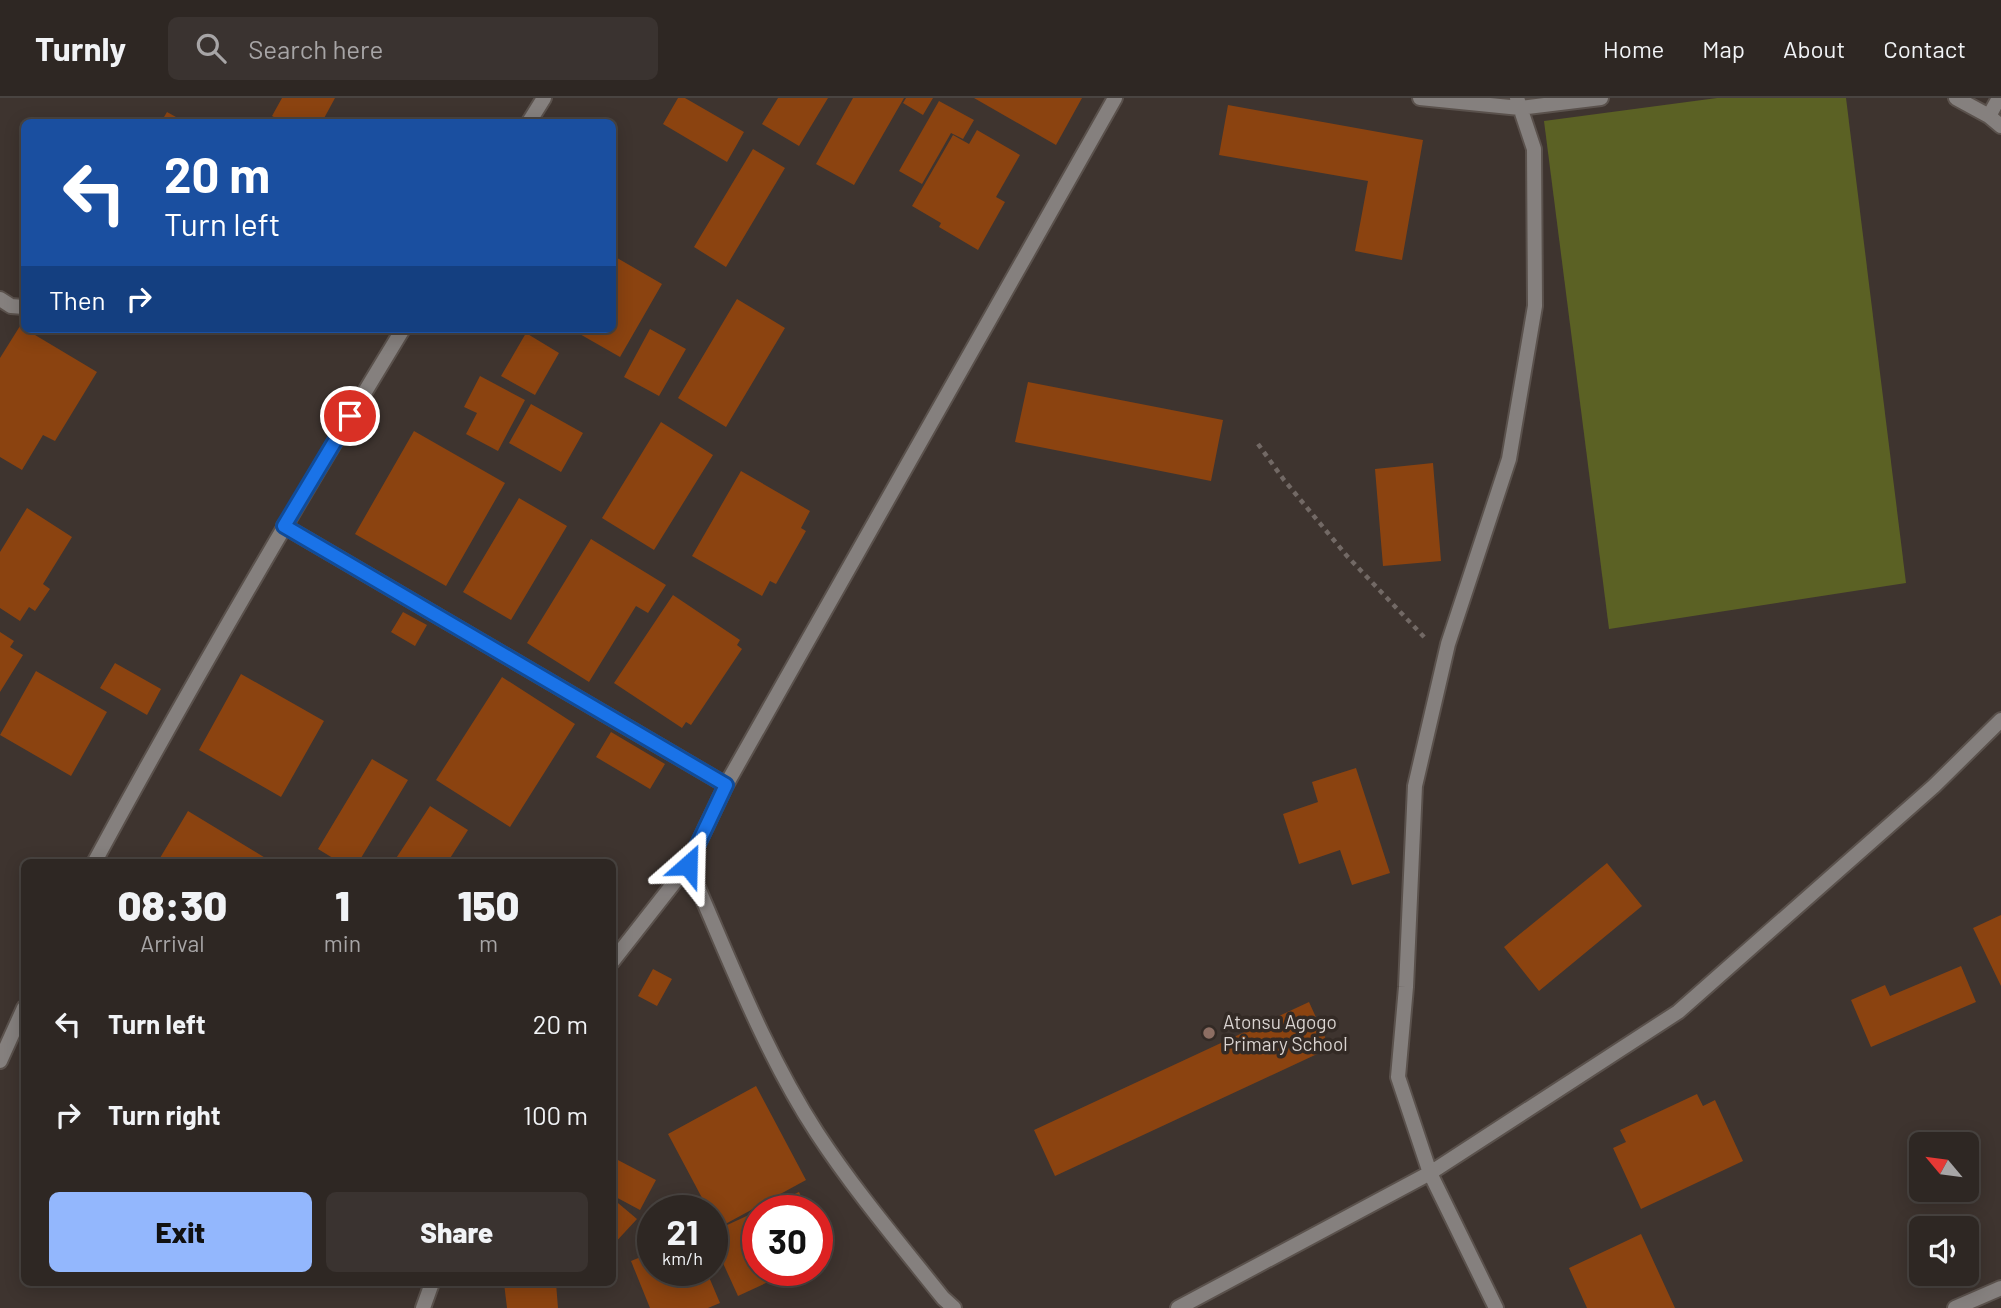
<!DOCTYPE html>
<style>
:root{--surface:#2e2723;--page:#3a3330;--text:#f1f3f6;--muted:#a7a5a6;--line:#494441;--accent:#93b7fd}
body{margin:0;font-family:Barlow,sans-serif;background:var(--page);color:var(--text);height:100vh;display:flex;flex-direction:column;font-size:26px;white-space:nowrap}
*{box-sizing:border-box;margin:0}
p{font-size:23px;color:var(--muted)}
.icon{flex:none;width:38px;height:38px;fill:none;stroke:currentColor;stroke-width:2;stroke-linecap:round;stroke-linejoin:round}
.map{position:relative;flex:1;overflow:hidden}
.panel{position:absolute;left:21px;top:761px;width:595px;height:427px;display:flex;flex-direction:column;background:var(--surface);border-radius:10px;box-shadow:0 4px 18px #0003,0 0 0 2px var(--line)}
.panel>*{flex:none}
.banner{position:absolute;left:21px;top:21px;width:595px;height:214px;border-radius:10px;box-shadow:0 4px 18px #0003,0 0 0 2px var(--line);background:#1a4fa0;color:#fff;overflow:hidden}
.needle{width:46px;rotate:299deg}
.buttons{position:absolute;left:1909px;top:1034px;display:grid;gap:14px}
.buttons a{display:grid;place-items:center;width:70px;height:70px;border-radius:10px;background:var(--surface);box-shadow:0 4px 18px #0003,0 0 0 2px var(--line);font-size:35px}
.speed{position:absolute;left:637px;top:1097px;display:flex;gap:14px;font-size:35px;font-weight:700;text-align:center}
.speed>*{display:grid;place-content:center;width:91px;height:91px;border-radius:50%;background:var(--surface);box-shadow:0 4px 18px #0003,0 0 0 2px var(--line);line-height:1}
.speed small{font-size:18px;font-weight:400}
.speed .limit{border:10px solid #d22;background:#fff;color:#111}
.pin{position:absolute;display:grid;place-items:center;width:60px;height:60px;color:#fff;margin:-30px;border:4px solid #fff;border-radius:50%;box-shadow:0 2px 7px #0007}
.me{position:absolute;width:77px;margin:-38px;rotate:25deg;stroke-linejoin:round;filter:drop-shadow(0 0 5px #0008)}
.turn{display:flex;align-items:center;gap:24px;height:147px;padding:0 28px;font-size:32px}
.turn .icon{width:91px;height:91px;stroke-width:2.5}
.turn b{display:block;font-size:49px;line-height:60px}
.then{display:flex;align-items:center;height:66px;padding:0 28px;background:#0003;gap:14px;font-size:26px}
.eta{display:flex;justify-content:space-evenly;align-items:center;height:119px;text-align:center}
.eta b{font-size:42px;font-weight:800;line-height:49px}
.action{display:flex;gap:14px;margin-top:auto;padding:14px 28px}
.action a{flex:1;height:80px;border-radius:10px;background:var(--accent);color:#111;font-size:28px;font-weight:800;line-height:80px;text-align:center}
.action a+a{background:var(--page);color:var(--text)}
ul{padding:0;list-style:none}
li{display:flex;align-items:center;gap:21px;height:91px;padding:0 28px}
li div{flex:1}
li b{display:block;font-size:26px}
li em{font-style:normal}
header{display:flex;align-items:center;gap:42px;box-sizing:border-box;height:98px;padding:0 35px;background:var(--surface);border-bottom:2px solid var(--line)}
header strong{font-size:33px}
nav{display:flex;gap:38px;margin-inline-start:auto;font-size:24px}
.search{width:490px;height:63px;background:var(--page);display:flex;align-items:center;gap:18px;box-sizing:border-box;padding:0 24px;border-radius:10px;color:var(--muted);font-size:26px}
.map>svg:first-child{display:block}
</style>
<header>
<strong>Turnly</strong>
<div class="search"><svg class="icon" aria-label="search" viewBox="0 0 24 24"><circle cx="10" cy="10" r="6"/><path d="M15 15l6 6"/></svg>Search here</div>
<nav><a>Home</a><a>Map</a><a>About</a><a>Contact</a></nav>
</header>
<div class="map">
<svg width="2001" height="1210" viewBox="0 0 2001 1210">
<rect width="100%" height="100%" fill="#3e342f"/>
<!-- green -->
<path fill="#5b6124" d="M1717 0H1846L1906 485 1609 531 1544 23Z"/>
<!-- building -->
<path fill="#8b4310" d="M282 0H335L322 24H283L272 18Z
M678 0H685L744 34 727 64 663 26Z
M778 0H828L799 48 762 26Z
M853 0H904L854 87 816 66Z
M906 0H933L923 17 903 5Z
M974 0H1082L1056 47Z
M939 3 974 22 963 41 951 35 922 86 899 73Z
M1228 7 1423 42 1402 162 1355 153 1368 83 1219 57Z
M167 14 185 24H161Z
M977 32 1020 57 996 99 1005 104 978 152 939 129 941 125 912 108 953 37 969 46Z
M753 51 785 70 726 169 694 149Z
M612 157 662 186 620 259 571 231H612Z
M737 201 785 230 726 329 678 300Z
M20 228 97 274 55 343 43 337 22 372 0 359V260Z
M650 231 686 251 659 298 624 279Z
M526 235 559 255 535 297 501 278Z
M480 278 525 302 498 353 466 336 477 315 464 309Z
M1028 284 1223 322 1211 383 1015 344Z
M531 306 583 335 561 374 509 345Z
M661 324 713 357 654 452 602 420Z
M414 333 505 385 446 488 355 436Z
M1433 365 1441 463 1383 468 1375 371Z
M741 373 810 413 801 430 806 433 776 486 770 483 762 498 692 458Z
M519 400 567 428 511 522 463 494Z
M27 410 72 439 43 486 50 491 35 513 29 509 20 523 0 510V454Z
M591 441 666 487 648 515 636 508 589 584 527 545Z
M673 497 740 542 737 547 742 551 691 627 686 624 682 630 614 585Z
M403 514 427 527 415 548 391 534Z
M0 534 14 543 10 549 23 557 0 594Z
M115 565 161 591 147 617 100 590Z
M36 573 107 614 71 678 0 637Z
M241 576 324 623 281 699 199 652Z
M502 579 575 626 510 729 436 682Z
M611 634 665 666 650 691 596 659Z
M372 661 408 682 358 765H341L318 751Z
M1356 670 1390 775 1352 787 1340 752 1299 766 1283 716 1318 704 1312 684Z
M430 708 468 732 447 765H393Z
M188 713 267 761 265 765H157Z
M1607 765 1642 808 1539 893 1504 849Z
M2001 817V888L1973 830Z
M1961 868 1976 904 1871 949 1851 902 1885 887 1890 898Z
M653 871 672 881 657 908 638 898Z
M1309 904 1330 950 1055 1078 1034 1032Z
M756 988 806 1082 718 1130 712 1119V1113H709L668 1036Z
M1697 996 1703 1008 1715 1002 1743 1063 1641 1111 1613 1050 1626 1044 1620 1032Z
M616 1061 656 1082 640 1112 612 1097V1069Z
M799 1094 808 1113H758V1172H794L738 1198 712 1141V1134Z
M612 1100 637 1121 612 1148Z
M817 1134 828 1157 817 1162Z
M1641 1136 1675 1210H1587L1569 1170Z
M653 1154V1172H706L720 1205 708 1210H650L631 1163Z
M504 1185H556L558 1210H507Z"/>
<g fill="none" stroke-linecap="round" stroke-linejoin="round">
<!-- service casing -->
<g stroke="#5a514c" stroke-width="18">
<path id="service" d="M0 201 11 208 24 209"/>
</g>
<!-- minor casing -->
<g stroke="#5a514c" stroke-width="18">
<path id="minor" d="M1420 0 1520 10 1601 0
M1956 0 1989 18 2001 28
M1989 18 1999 0
M529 24 544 0
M284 428 726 687
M94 765C192 584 296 407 403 231
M612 864 688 767
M0 963 24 910
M423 1210 432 1185
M954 1210 943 1200C900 1146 855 1093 817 1035 763 952 728 857 688 767L726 687 1115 0
M1178 1210 1430 1075 1398 979 1406 889 1415 688 1448 546 1509 361 1535 208 1534 51 1517 0
M1496 1210 1430 1075 1678 914 1934 688 2001 622
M1955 1210 2001 1190"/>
</g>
<!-- path -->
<path stroke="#726965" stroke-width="4.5" stroke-dasharray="5 5" stroke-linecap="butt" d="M1258 346 1284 382 1347 458 1425 540"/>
<!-- service -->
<use href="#service" stroke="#85807e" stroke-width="14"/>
<!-- minor -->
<use href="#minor" stroke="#85807e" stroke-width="14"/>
</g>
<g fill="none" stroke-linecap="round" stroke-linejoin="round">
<!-- route casing -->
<g stroke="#114b97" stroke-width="18">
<path id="route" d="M350 318 284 428 726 687 688 767"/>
</g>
<!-- route -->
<use href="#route" stroke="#1a73e8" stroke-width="12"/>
</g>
<!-- markers -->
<circle fill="#8d6e63" stroke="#332a25" stroke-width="2.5" cx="1209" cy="935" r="7"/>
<g text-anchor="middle" stroke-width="7" stroke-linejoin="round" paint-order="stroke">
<!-- poi labels -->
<g font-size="19" fill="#d9d3d0" stroke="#332a25" text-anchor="start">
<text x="1223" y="931">Atonsu Agogo<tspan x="1223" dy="22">Primary School</tspan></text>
</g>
</g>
</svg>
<div class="buttons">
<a><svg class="needle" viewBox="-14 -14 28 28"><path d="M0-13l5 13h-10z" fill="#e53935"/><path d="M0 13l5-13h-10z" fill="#a7a5a6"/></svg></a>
<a><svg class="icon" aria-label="sound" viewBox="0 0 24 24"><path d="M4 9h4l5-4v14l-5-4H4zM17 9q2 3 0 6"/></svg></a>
</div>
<div class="speed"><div>21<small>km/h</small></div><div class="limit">30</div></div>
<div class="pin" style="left:350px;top:318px;background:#d93025"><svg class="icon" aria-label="arrive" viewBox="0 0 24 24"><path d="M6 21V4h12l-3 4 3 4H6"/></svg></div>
<svg class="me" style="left:688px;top:767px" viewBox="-20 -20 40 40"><path d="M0-17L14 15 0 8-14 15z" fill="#1a73e8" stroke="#fff" stroke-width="4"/></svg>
<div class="banner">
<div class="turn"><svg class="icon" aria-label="left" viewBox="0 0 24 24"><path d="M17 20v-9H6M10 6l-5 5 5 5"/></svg><div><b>20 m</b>Turn left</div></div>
<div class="then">Then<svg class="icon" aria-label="right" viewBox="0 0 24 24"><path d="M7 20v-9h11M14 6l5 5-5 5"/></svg></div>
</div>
<section class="panel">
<div class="eta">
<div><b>08:30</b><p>Arrival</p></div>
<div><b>1</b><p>min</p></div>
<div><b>150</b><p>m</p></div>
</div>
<ul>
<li><svg class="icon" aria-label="left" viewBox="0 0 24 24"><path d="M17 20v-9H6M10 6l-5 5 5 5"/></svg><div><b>Turn left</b></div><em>20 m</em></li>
<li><svg class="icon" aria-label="right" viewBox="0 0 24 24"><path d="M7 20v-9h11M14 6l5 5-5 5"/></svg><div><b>Turn right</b></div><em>100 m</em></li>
</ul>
<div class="action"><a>Exit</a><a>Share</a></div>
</section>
</div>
